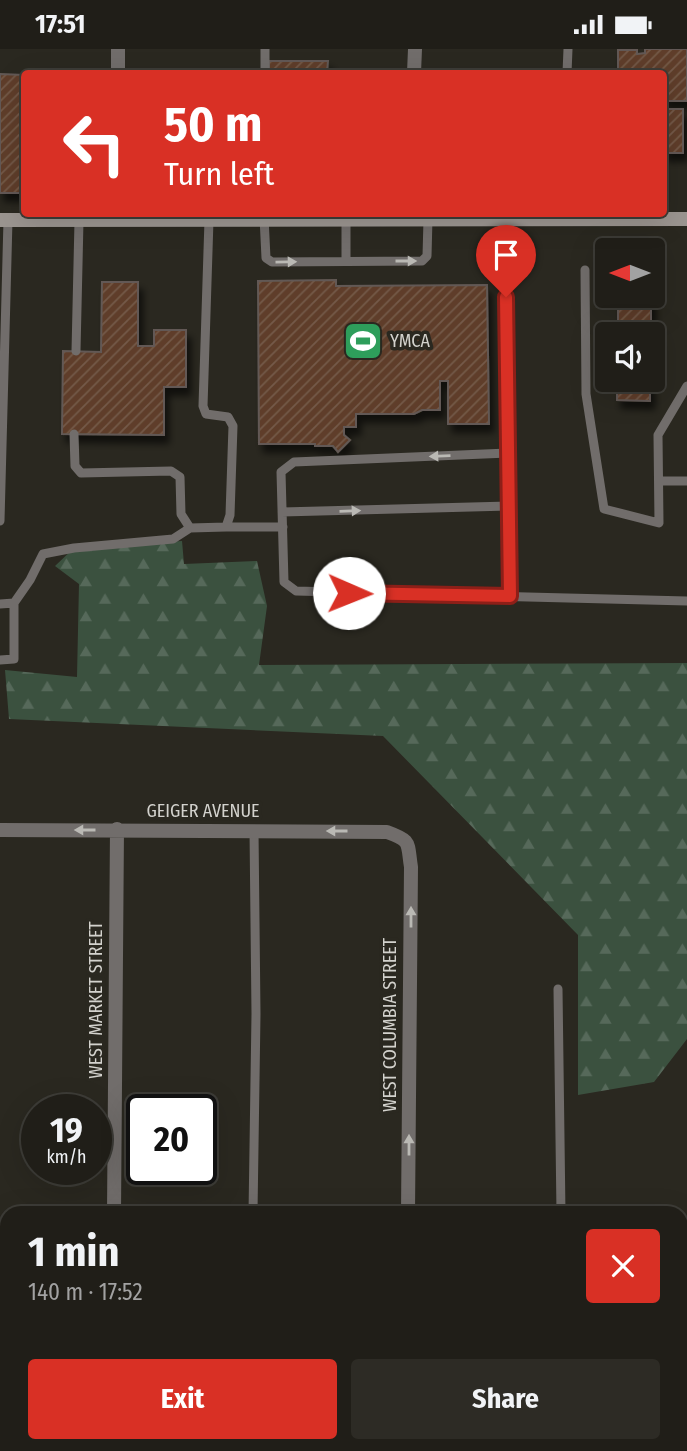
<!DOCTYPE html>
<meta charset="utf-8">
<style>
:root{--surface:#201e18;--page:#2d2b25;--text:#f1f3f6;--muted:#a2a2a2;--line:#3d3c37;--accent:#d93025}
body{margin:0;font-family:"Fira Sans Condensed",sans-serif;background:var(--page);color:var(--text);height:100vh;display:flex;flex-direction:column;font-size:26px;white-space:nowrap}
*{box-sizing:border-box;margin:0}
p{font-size:23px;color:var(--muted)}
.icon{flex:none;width:38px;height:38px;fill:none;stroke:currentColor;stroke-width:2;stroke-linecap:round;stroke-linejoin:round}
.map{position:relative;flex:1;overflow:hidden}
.sheet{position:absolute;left:0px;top:1157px;width:688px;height:247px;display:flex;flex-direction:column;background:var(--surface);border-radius:21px 21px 0 0;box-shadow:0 7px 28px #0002,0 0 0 2px var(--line)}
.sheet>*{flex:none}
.hud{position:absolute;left:21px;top:21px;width:646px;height:147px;border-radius:7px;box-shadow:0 7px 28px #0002,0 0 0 2px var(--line);background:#d93025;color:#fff;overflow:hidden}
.needle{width:46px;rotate:270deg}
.fabs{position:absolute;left:595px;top:189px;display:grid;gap:14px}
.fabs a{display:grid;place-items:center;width:70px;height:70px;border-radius:7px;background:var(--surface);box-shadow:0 7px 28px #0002,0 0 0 2px var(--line);font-size:35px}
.speed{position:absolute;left:21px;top:1045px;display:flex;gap:14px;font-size:35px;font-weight:700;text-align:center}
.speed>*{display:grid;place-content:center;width:91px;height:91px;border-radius:50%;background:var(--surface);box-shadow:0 7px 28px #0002,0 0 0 2px var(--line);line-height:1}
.speed small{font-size:18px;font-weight:400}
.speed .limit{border:4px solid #111;border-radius:10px;background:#fff;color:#111}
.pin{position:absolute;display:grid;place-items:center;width:60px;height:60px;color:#fff;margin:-72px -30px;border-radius:50% 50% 50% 0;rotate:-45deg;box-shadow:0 0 7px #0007}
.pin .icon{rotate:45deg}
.me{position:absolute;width:77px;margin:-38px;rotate:91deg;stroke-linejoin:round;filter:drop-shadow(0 0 5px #0008)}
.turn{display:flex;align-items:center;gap:24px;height:147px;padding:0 28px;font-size:32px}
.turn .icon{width:91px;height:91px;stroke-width:2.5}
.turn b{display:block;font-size:49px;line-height:60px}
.round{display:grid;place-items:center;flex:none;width:74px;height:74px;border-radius:7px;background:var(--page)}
.headline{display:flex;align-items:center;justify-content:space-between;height:119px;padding:0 28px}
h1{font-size:42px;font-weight:700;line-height:52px}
.cta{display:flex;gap:14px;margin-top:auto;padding:14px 28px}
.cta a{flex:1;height:80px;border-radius:7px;background:var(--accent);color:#fff;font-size:28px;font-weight:700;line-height:80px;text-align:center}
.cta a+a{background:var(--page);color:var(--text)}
.status{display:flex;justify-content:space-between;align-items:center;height:49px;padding:0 35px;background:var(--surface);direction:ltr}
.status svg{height:19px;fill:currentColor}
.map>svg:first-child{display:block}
</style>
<div class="status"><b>17:51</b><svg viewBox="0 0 49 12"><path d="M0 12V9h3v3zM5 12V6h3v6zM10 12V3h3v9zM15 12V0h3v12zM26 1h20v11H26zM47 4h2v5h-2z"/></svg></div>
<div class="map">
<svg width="687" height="1402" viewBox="0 0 687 1402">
<defs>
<pattern id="forest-firs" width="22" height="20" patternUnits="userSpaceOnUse" patternTransform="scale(1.75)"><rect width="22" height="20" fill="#3b513f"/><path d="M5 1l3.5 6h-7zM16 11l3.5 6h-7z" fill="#56695a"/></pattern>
<pattern id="building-hatch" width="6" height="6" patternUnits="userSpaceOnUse" patternTransform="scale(1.75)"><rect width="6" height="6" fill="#5e3e2a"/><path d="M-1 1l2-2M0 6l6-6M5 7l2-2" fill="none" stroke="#745948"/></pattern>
<filter id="shadow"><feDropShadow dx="4.5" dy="8" stdDeviation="3.5" flood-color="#0009"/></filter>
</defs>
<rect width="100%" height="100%" fill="#2a2820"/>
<!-- forest -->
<path fill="url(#forest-firs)" d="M182 492 184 515 257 512 267 557 259 616 687 614V990L654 1033 578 1046V886L383 687 9 670 5 621 77 628 79 535 55 517 74 499Z"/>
<!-- building -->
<path fill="url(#building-hatch)" stroke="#625954" stroke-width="2" filter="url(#shadow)" d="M645 0H687V52H663V24H618V1H637V5L645 4Z
M269 12H328L327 24H269Z
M0 25 24 26 23 144H0Z
M663 60H683V104H663Z
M336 231V237L487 236 489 375H448V332H440V361H422L414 365H356V378H344V386L350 391 338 403 333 397H315V395H259L258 232Z
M102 233H138V297H154V281H186V338H164V386L62 385 63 302 101 303Z
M618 247H651V285H618Z
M617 331H650V352L617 351Z"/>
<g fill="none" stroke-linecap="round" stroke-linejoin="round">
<!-- service -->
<path stroke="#716d6b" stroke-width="9" d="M265 24V0
M567 24 568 0
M264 168 266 209 272 213 422 212 427 207 428 170
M346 171V212
M505 171 510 547
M585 221 586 345 604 460 659 474 658 386 687 337
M76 302 79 172
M74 385 75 417 81 424 171 422 180 428 181 465 190 479 226 478 230 466 233 377 228 368 206 365 203 357 209 171
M508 404 294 413 281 423 284 533 296 542 687 552
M659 432H687
M282 463 509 457
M0 472 8 171
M226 478H283
M0 555 14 554 30 531 43 505 74 499 173 490 190 479
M0 611 14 610V554
M558 940 561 1164
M253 1164 256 965 254 781
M251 1396V1402
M561 1396V1402"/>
<!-- minor -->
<path stroke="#716d6b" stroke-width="14" d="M118 24V0
M414 24 415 0
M0 781 387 783C412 792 407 793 411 818L408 1164
M114 1164 117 780
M0 1265H7
M681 1268H687
M113 1396V1402
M407 1402V1396"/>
<!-- secondary -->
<path stroke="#9b9590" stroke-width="14" d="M0 171 687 170"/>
</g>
<!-- one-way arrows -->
<defs><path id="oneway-solid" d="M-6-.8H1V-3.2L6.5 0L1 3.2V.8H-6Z" transform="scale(1.75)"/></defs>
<g fill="#bab9b4">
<use href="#oneway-solid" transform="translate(406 212)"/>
<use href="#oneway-solid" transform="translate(286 213) rotate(-1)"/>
<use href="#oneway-solid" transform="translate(440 407) rotate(178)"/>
<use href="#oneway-solid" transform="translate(350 462) rotate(-2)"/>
<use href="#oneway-solid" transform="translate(85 781) rotate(180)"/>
<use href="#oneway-solid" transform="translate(337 782) rotate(-180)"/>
<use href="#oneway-solid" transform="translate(411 868) rotate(-90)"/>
<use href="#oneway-solid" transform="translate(409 1096) rotate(-90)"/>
</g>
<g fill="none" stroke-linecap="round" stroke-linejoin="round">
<!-- route casing -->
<g stroke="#8d1f18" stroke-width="18">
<path id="route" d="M349 544 510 547 506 248"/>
</g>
<!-- route -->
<use href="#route" stroke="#d93025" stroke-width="12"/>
</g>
<!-- icons -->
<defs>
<g id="stadium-square" transform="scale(2.0125)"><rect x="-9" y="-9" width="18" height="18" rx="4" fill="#2e9e5b" stroke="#2a2820"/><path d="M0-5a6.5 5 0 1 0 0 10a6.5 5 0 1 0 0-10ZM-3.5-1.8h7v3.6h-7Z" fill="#fff"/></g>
</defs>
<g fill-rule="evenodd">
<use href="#stadium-square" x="363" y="292"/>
</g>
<g text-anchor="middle" stroke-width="7" stroke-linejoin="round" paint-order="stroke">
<!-- poi labels -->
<g font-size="18" fill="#d3d2cd" stroke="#2a2820" text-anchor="start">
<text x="390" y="298">YMCA</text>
</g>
<!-- street labels -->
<g font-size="18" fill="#d3d2cd" stroke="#2a2820">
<text x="203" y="768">GEIGER AVENUE</text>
<text transform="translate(96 951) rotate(-90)" y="6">WEST MARKET STREET</text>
<text transform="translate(390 976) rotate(-90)" y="6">WEST COLUMBIA STREET</text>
</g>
</g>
</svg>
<div class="fabs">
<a><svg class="needle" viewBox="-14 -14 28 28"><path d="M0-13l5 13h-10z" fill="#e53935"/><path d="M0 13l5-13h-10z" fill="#a2a2a2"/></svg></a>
<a><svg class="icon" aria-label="sound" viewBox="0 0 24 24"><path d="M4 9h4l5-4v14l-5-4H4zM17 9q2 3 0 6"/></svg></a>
</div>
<div class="speed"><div>19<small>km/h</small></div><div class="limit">20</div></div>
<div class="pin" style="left:506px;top:248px;background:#d93025"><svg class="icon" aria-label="arrive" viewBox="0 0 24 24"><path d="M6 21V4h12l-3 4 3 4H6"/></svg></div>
<svg class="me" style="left:349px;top:544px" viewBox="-20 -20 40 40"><circle r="19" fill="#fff"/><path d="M0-13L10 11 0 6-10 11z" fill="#d93025"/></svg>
<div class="hud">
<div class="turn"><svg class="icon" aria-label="left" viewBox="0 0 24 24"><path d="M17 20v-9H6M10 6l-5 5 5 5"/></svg><div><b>50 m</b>Turn left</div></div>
</div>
<section class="sheet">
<div class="headline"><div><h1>1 min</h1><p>140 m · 17:52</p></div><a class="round" style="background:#d93025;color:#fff"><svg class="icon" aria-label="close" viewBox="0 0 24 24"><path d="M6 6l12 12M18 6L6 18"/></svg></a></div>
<div class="cta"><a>Exit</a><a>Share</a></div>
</section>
</div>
